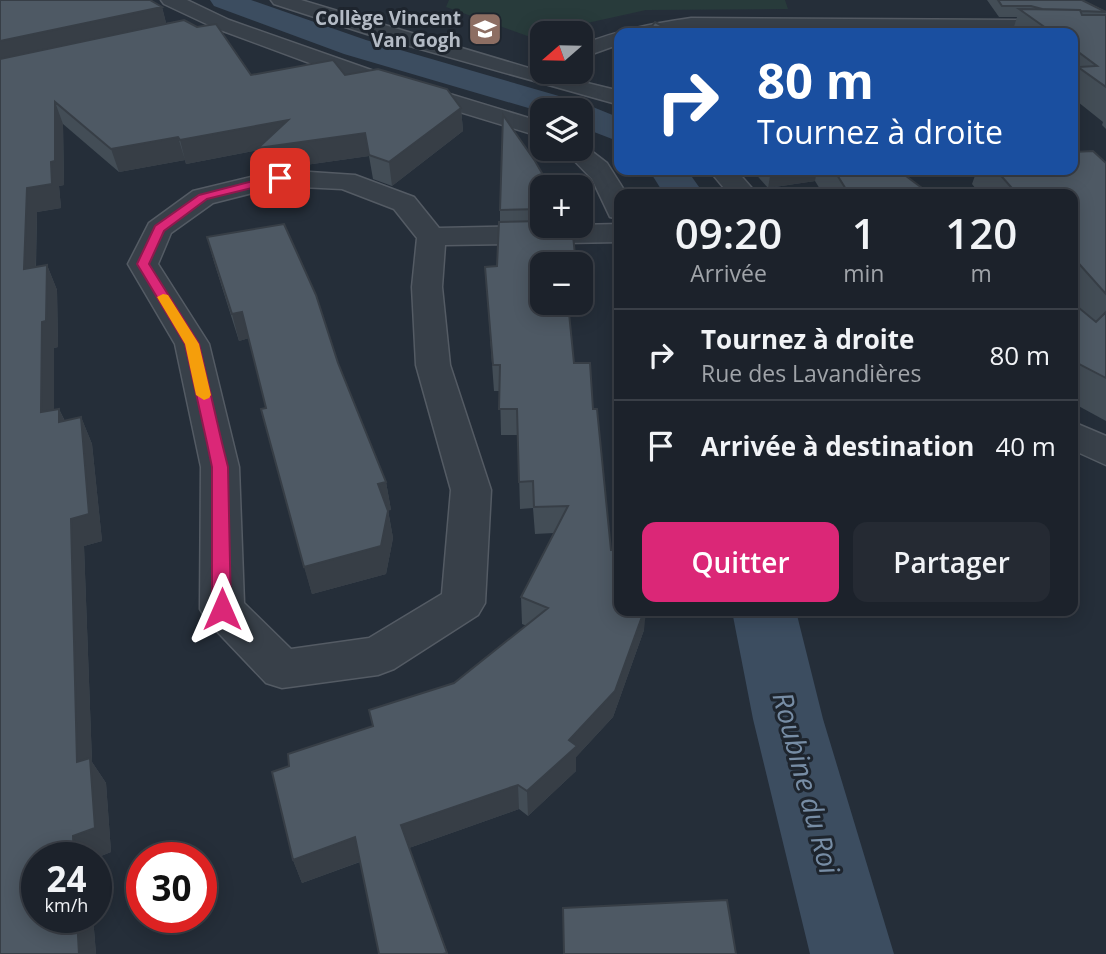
<!DOCTYPE html>
<html lang="fr">
<meta charset="utf-8">
<style>
:root{--surface:#1c222b;--page:#252a33;--text:#f1f3f6;--muted:#a0a4a9;--line:#3a3f47;--accent:#db2777}
body{margin:0;font-family:"Open Sans",sans-serif;background:var(--page);color:var(--text);height:100vh;display:flex;flex-direction:column;font-size:26px;white-space:nowrap}
*{box-sizing:border-box;margin:0}
p{font-size:23px;color:var(--muted)}
.icon{flex:none;width:38px;height:38px;fill:none;stroke:currentColor;stroke-width:2;stroke-linecap:round;stroke-linejoin:round}
.map{position:relative;flex:1;overflow:hidden}
.side{position:absolute;left:614px;top:189px;width:464px;height:427px;display:flex;flex-direction:column;background:var(--surface);border-radius:14px;box-shadow:0 4px 18px #0003,0 0 0 2px var(--line)}
.side>*{flex:none}
.guide{position:absolute;left:614px;top:28px;width:464px;height:147px;border-radius:14px;box-shadow:0 4px 18px #0003,0 0 0 2px var(--line);background:#1a4fa0;color:#fff;overflow:hidden}
.needle{width:46px;rotate:250deg}
.buttons{position:absolute;left:530px;top:21px;display:grid;gap:14px}
.buttons a{display:grid;place-items:center;width:63px;height:63px;border-radius:14px;background:var(--surface);box-shadow:0 4px 18px #0003,0 0 0 2px var(--line);font-size:35px}
.speed{position:absolute;left:21px;top:842px;display:flex;gap:14px;font-size:35px;font-weight:700;text-align:center}
.speed>*{display:grid;place-content:center;width:91px;height:91px;border-radius:50%;background:var(--surface);box-shadow:0 4px 18px #0003,0 0 0 2px var(--line);line-height:1}
.speed small{font-size:18px;font-weight:400}
.speed .limit{border:10px solid #d22;background:#fff;color:#111}
.pin{position:absolute;display:grid;place-items:center;width:60px;height:60px;color:#fff;margin:-30px;border-radius:14px;box-shadow:0 4px 10px #0006}
.me{position:absolute;width:77px;margin:-38px;rotate:0deg;stroke-linejoin:round;filter:drop-shadow(0 0 5px #0008)}
.turn{display:flex;align-items:center;gap:24px;height:147px;padding:0 28px;font-size:32px}
.turn .icon{width:91px;height:91px;stroke-width:2.5}
.turn b{display:block;font-size:49px;line-height:60px}
.eta{display:flex;justify-content:space-evenly;align-items:center;height:119px;text-align:center}
.eta b{font-size:42px;font-weight:600;line-height:49px}
.action{display:flex;gap:14px;margin-top:auto;padding:14px 28px}
.action a{flex:1;height:80px;border-radius:14px;background:var(--accent);color:#fff;font-size:28px;font-weight:600;line-height:80px;text-align:center}
.action a+a{background:var(--page);color:var(--text)}
ul{padding:0;list-style:none}
li{display:flex;align-items:center;gap:21px;height:91px;padding:0 28px;border-top:2px solid var(--line)}
li div{flex:1}
li b{display:block;font-size:26px}
li em{font-style:normal}
.map>svg:first-child{display:block}
</style>
<div class="map">
<svg width="1106" height="954" viewBox="0 0 1106 954">
<rect width="100%" height="100%" fill="#252e39"/>
<!-- green -->
<path fill="#283b3b" d="M449 0H785L788 9 646 10 542 33 533 38 446 7Z"/>
<g fill="none" stroke-linecap="round" stroke-linejoin="round">
<!-- canal -->
<path fill="#3c4d60" fill-rule="evenodd" d="M210 0H251L366 40 583 103 620 118V142L581 127V110H542V112L344 54 214 6Z
M649 170H687L704 194H664Z
M732 611H796L823 719 894 954H810L753 719Z"/>
<!-- minor casing -->
<g stroke="#545b64" stroke-width="3">
<path id="minor" d="M161 0H187L229 20 374 71 542 122V137L358 81 215 28 164 4Z
M271 0H301L542 72 620 91V105L367 34 274 4Z
M691 18 1027 20 1056 29 1059 33 691 30 670 33H620V44L581 58V45C619 30 650 24 691 18Z
M581 143 607 163 626 193 620 194V219L610 217 592 179 563 149H581Z
M280 170 355 175 414 197 439 228 620 224V242L445 245 442 287 450 365 491 490 485 603 478 615 394 669 378 675 282 688 266 683 207 621 200 609 201 467 175 344 128 264 149 223 193 191ZM280 186 342 189 394 209 417 238 412 287 416 365 451 490 442 594 369 638 291 649 244 603 239 467 209 344 158 264 171 233 213 203Z
M709 170H736L757 194H729Z
M1073 422 1106 436V465L1073 450Z"/>
</g>
<!-- minor -->
<use href="#minor" fill="#384049" fill-rule="evenodd"/>
</g>
<!-- wall -->
<path fill="#434d56" d="M0 0H150L162 7 166 23 184 20 197 27 216 24 251 75 333 60 345 75 378 69 447 89 461 108 463 131 392 186 373 179 369 156 263 171 258 150 186 164 185 160 119 172 63 124 64 185 59 186 61 208 37 212 36 267 47 265 57 290 58 347 54 348V410L59 409 65 421 81 417 92 444 102 541 84 546 92 762 106 783 111 852 96 858H37V917H93L96 954H0Z
M987 0H1082L1106 11V129L1102 125 1103 122 1073 98V33H1012L1017 17H999Z
M1106 163V421L1073 403V194H980L972 184 977 170H1073Z
M752 170H898L930 194H823L815 181 768 188Z
M542 187V264L574 363 593 409 611 550 644 630 613 717 576 757V771L528 816 519 809 409 848 448 954H379L360 862 302 883 293 860 289 766 373 726 454 683 527 626 522 624 521 597 554 533 535 534 533 508 520 509 518 435H501L500 391H494L485 267 497 266 500 222V210Z
M207 237 338 363 386 482 391 510H388L393 538 386 574 312 594 261 409 266 408 249 338 239 341 214 262Z"/>
<!-- shaded-wall -->
<path fill="#373e46" d="M162 7 167 27 0 64V41Z
M55 102 63 124 64 185 59 186 61 208 37 212 35 294 24 269 27 188 51 162Z
M461 108 463 131 392 186 389 162Z
M288 120 365 133 369 156 263 171 258 150 186 164 180 140Z
M178 137 185 160 119 172 111 149Z
M771 170H817L815 181 768 188Z
M47 265 57 290 58 347 54 348V439L41 412 42 322Z
M242 312 249 338 239 341 232 314Z
M59 409 71 435 59 422Z
M81 417 92 444 102 541 84 546 92 762 106 783 111 852 96 858H74L73 836 77 762 71 519Z
M386 482 391 510 383 512 378 484Z
M388 511 393 538 386 574 312 594 304 567Z
M644 611H646L644 630 613 717 576 757V771L528 816 527 791 569 740Z
M518 785 519 809 406 849 401 825Z
M355 837 362 861 302 883 293 860Z
M77 917H93L96 954H79Z"/>
<!-- building -->
<path fill="#4e5964" stroke="#373e46" stroke-width="2" d="M0 0H150L162 7 0 41Z
M998 0H1082L1106 12 1081 11 1080 10 1042 9 1031 6H1002Z
M1019 9 1080 10 1082 15H1106V87L1078 67 1097 66 1073 48V33H1053Z
M184 20 197 27 216 24 251 75 333 60 345 75 378 69 447 89 461 108 389 162 369 155 365 133 258 148 288 120 180 140 178 137 111 149 55 102V161L51 162 52 184 27 188 24 269 47 265 46 321 42 322 41 412 59 409V422L81 417 89 514 71 519 77 762 90 758 95 828 73 836 74 858H37V917H77L79 954H0V59Z
M655 22 675 33H647Z
M503 115 535 161 550 187H542V209L500 210Z
M1093 151 1106 163V294L1073 257V194H1017L996 170H1073V152Z
M834 170H898L930 194H849Z
M542 221V226H572L576 264H542V303H568L574 363H590L593 409H597L611 550H620V611H644L615 691 569 740 577 746 527 791 518 785 401 825 447 953 443 954H379L355 837 293 860 272 772 289 766 288 754 373 726 369 710 454 683 548 608 521 597 568 506 534 507 533 481 519 482 517 409H499L500 365H493L485 267 497 266 499 222Z
M284 224 316 295 338 363 386 482 378 484 388 511 381 546 304 567 261 409 266 408 242 312 232 314 207 237Z
M1073 303 1096 322 1106 312V378L1073 361Z
M727 900 736 954H564L563 908Z"/>
<!-- route -->
<path fill="#db2777" stroke="#8e194d" stroke-width="2" d="M280 174 285 178 284 180 207 199 164 231 149 264 199 344 222 443 228 467 231 609 228 614H215L212 609V467L207 443 185 344 137 264 155 226 199 195Z"/>
<!-- slow -->
<path fill="#f59e0b" d="M163 294 168 295 199 344 211 395 209 398 204 400 196 395 185 344 157 297Z"/>
<!-- icons -->
<defs>
<g id="school-square" transform="scale(1.75)"><rect x="-9" y="-9" width="18" height="18" rx="4" fill="#8d6e63" stroke="#1e252e"/><path d="M0-5L7-2L0 1L-7-2ZM-4 1L0 2.5L4 1V4Q0 6-4 4Z" fill="#fff"/></g>
</defs>
<g fill-rule="evenodd">
<use href="#school-square" x="485" y="29"/>
</g>
<g text-anchor="middle" stroke-width="6" stroke-linejoin="round" paint-order="stroke">
<!-- far-poi labels -->
<g font-size="19" font-weight="bold" fill="#b4bbc5" stroke="#1e252e" text-anchor="end">
<text x="461" y="25">Collège Vincent<tspan x="461" dy="22">Van Gogh</tspan></text>
</g>
<!-- near-water labels -->
<g font-size="28" font-style="italic" fill="#778da5" stroke="#1e252e">
<text transform="translate(806 783) rotate(75)" y="10">Roubine du Roi</text>
</g>
</g>
</svg>
<div class="buttons">
<a><svg class="needle" viewBox="-14 -14 28 28"><path d="M0-13l5 13h-10z" fill="#e53935"/><path d="M0 13l5-13h-10z" fill="#a0a4a9"/></svg></a>
<a><svg class="icon" aria-label="layers" viewBox="0 0 24 24"><path d="M12 4l9 5-9 5-9-5zM3 14l9 5 9-5"/></svg></a>
<a>+</a>
<a>−</a>
</div>
<div class="speed"><div>24<small>km/h</small></div><div class="limit">30</div></div>
<div class="pin" style="left:280px;top:178px;background:#d93025"><svg class="icon" aria-label="arrive" viewBox="0 0 24 24"><path d="M6 21V4h12l-3 4 3 4H6"/></svg></div>
<svg class="me" style="left:222px;top:609px" viewBox="-20 -20 40 40"><path d="M0-17L14 15 0 8-14 15z" fill="#db2777" stroke="#fff" stroke-width="4"/></svg>
<div class="guide">
<div class="turn"><svg class="icon" aria-label="right" viewBox="0 0 24 24"><path d="M7 20v-9h11M14 6l5 5-5 5"/></svg><div><b>80 m</b>Tournez à droite</div></div>
</div>
<section class="side">
<div class="eta">
<div><b>09:20</b><p>Arrivée</p></div>
<div><b>1</b><p>min</p></div>
<div><b>120</b><p>m</p></div>
</div>
<ul>
<li><svg class="icon" aria-label="right" viewBox="0 0 24 24"><path d="M7 20v-9h11M14 6l5 5-5 5"/></svg><div><b>Tournez à droite</b><p>Rue des Lavandières</p></div><em>80 m</em></li>
<li><svg class="icon" aria-label="arrive" viewBox="0 0 24 24"><path d="M6 21V4h12l-3 4 3 4H6"/></svg><div><b>Arrivée à destination</b></div><em>40 m</em></li>
</ul>
<div class="action"><a>Quitter</a><a>Partager</a></div>
</section>
</div>
